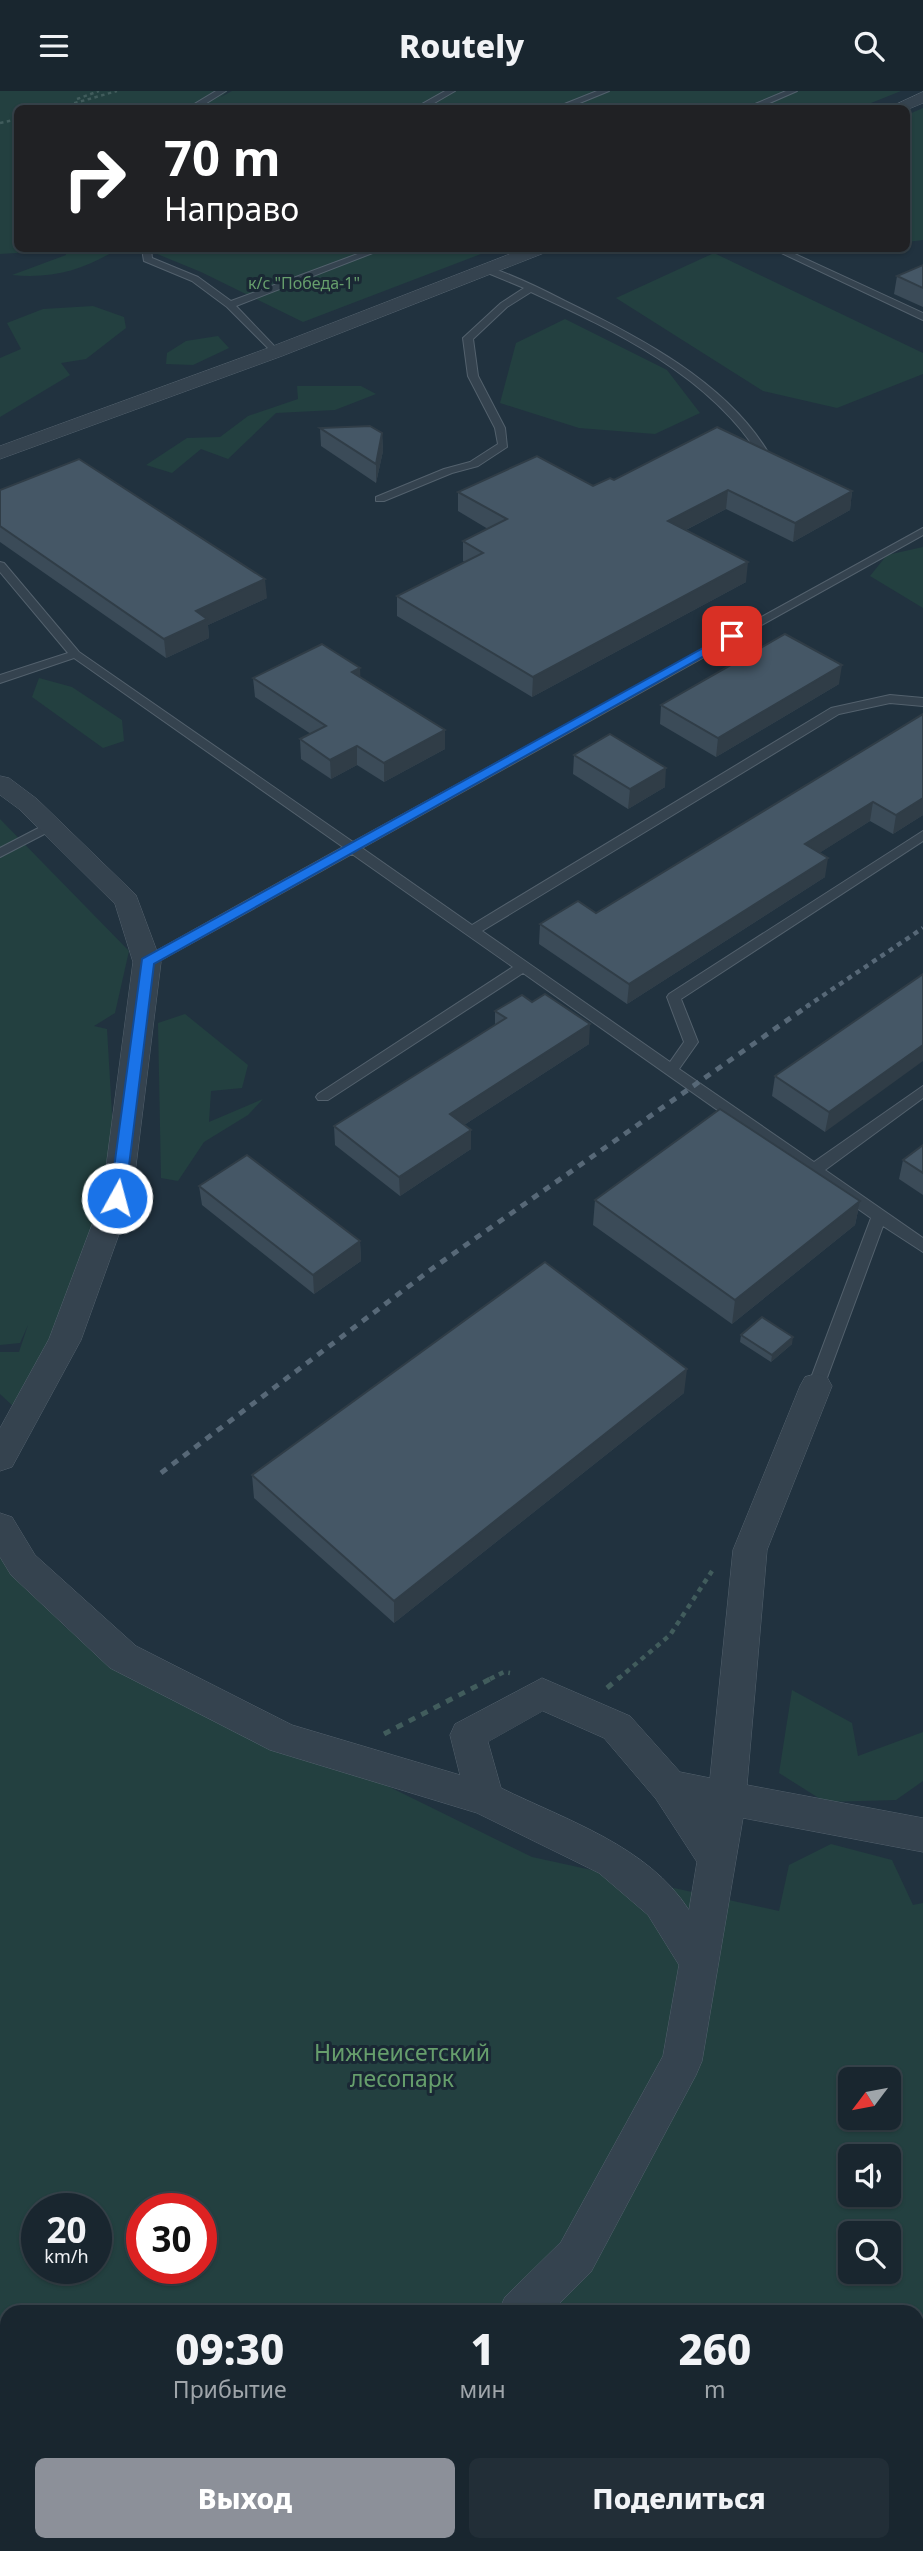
<!DOCTYPE html>
<html lang="ru">
<meta charset="utf-8">
<style>
:root{--surface:#19262f;--page:#222e37;--text:#f1f3f6;--muted:#9fa5aa;--line:#37434b;--accent:#8c9099}
body{margin:0;font-family:"Noto Sans",sans-serif;background:var(--page);color:var(--text);height:100vh;display:flex;flex-direction:column;font-size:26px;white-space:nowrap}
*{box-sizing:border-box;margin:0}
p{font-size:23px;color:var(--muted)}
.icon{flex:none;width:38px;height:38px;fill:none;stroke:currentColor;stroke-width:2;stroke-linecap:round;stroke-linejoin:round}
.map{position:relative;flex:1;overflow:hidden}
.drawer{position:absolute;left:0px;top:2214px;width:924px;height:247px;display:flex;flex-direction:column;background:var(--surface);border-radius:21px 21px 0 0;box-shadow:0 2px 5px #0004,0 0 0 2px var(--line)}
.drawer>*{flex:none}
.banner{position:absolute;left:14px;top:14px;width:896px;height:147px;border-radius:10px;box-shadow:0 2px 5px #0004,0 0 0 2px var(--line);background:#202124;color:#fff;overflow:hidden}
.needle{width:46px;rotate:238deg}
.tools{position:absolute;left:838px;top:1976px;display:grid;gap:14px}
.tools a{display:grid;place-items:center;width:63px;height:63px;border-radius:10px;background:var(--surface);box-shadow:0 2px 5px #0004,0 0 0 2px var(--line);font-size:35px}
.speed{position:absolute;left:21px;top:2102px;display:flex;gap:14px;font-size:35px;font-weight:700;text-align:center}
.speed>*{display:grid;place-content:center;width:91px;height:91px;border-radius:50%;background:var(--surface);box-shadow:0 2px 5px #0004,0 0 0 2px var(--line);line-height:1}
.speed small{font-size:18px;font-weight:400}
.speed .limit{border:10px solid #d22;background:#fff;color:#111}
.pin{position:absolute;display:grid;place-items:center;width:60px;height:60px;color:#fff;margin:-30px;border-radius:14px;box-shadow:0 4px 10px #0006}
.me{position:absolute;width:77px;margin:-38px;rotate:7deg;stroke-linejoin:round;filter:drop-shadow(0 0 5px #0008)}
.turn{display:flex;align-items:center;gap:24px;height:147px;padding:0 35px;font-size:32px}
.turn .icon{width:91px;height:91px;stroke-width:2.5}
.turn b{display:block;font-size:49px;line-height:60px}
.eta{display:flex;justify-content:space-evenly;align-items:center;height:119px;text-align:center}
.eta b{font-size:42px;font-weight:800;line-height:49px}
.button{display:flex;gap:14px;margin-top:auto;padding:14px 35px}
.button a{flex:1;height:80px;border-radius:10px;background:var(--accent);color:#fff;font-size:28px;font-weight:800;line-height:80px;text-align:center}
.button a+a{background:var(--page);color:var(--text)}
header{display:flex;justify-content:space-between;align-items:center;height:91px;padding:0 35px;background:var(--surface);font-size:32px;font-weight:800}
.map>svg:first-child{display:block}
</style>
<header><svg class="icon" aria-label="menu" viewBox="0 0 24 24"><path d="M4 6h16M4 12h16M4 18h16"/></svg>Routely<svg class="icon" aria-label="search" viewBox="0 0 24 24"><circle cx="10" cy="10" r="6"/><path d="M15 15l6 6"/></svg></header>
<div class="map">
<svg width="923" height="2460" viewBox="0 0 923 2460">
<rect width="100%" height="100%" fill="#21323f"/>
<!-- green -->
<path fill="#234040" fill-rule="evenodd" d="M0 0H228L221 6 232 0H901L856 18H18V158H118C83 179 53 188 12 184L66 164 65 159 0 163Z
M923 17V149L907 151V24Z
M145 158H494L303 231 201 181Z
M714 162 923 262V283L837 317 763 300 616 207Z
M93 215 124 226 126 237 86 268 61 272 70 284 0 326V267L21 258 7 232 43 218Z
M565 228 667 279 700 322 655 343 579 337 500 312 516 252Z
M218 245 229 257 193 274 166 273 167 262 186 250Z
M297 295H361L376 303 335 319 276 322 228 368 201 358 172 382 146 374 187 347 220 346 248 325 298 308Z
M923 456V517L870 485 887 464Z
M39 587 72 596 122 629 124 650 103 657 32 606Z
M0 728 129 860 115 922 94 935 107 938 115 1074 58 1241 14 1316 0 1303V1261H19L28 1234 20 1252 0 1254Z
M185 923 248 974 242 997 211 1000 209 1031 263 1008 248 1024 204 1051 178 1090 161 1087 158 932Z
M0 1461 66 1537 532 1766 779 1820 789 1774 831 1753 892 1769 913 1814 923 1812V2460H0ZM850 1988H889V2026H850ZM850 2065H889V2104H850ZM37 2118H96V2177H37ZM142 2118H201V2177H142ZM850 2142H889V2180H850ZM7 2221H917V2454H7Z
M792 1599 852 1632 858 1665 923 1641V1690L896 1709 825 1711 779 1682Z"/>
<g fill="none" stroke-linecap="round" stroke-linejoin="round">
<!-- service casing -->
<g stroke="#53616d" stroke-width="2">
<path id="service" d="M216 0H226L197 18H186Z
M445 0H455L424 18H413Z
M597 0H609L565 18H552Z
M786 0H797L756 18H743Z
M142 158H151L152 167 198 186 231 210 371 158H383L236 215 278 259 280 261 275 264 227 216 192 190 144 170Z
M773 158H784L923 222V229Z
M486 175C513 184 540 197 565 210 637 245 727 291 769 363L760 365C709 284 615 240 531 201L507 216 473 248 478 285 505 337 507 356 478 375 452 382 384 410H376V406L444 378 470 371 498 353 495 337 468 285 463 247 501 212 524 197 483 180V176Z
M923 437V444L362 757 472 834 831 617 890 604 923 607V615L890 612 839 623 482 840 670 971 684 951 667 906 669 903 923 740V750L681 908 698 951 679 978 814 1071 923 995V1007L825 1079 923 1147V1161L883 1135 824 1295 822 1299H810L808 1295 871 1127 523 882 328 1009H318L316 1006 318 1003 513 876 352 763 152 874H142L140 871 142 868 343 756 74 567 0 592V584L68 562 0 481V471L4 472 79 561 353 751Z
M50 731 54 732V738L0 766V757Z"/>
</g>
<!-- minor casing -->
<g stroke="#53616d" stroke-width="1">
<path id="minor" d="M923 1V12L906 19 886 18Z
M523 158H547L544 162 282 265 0 368V355L268 257Z
M0 685 9 687 37 708 136 804 161 871 132 1107 81 1249 12 1376 0 1380V1337L49 1248 102 1107 133 871 115 813 19 718 0 704Z
M816 1283 827 1286 832 1295 767 1459 747 1694 923 1727V1761L743 1727 702 1970 696 1984 591 2181 551 2221H498L505 2206 561 2151 663 1965 679 1874 648 1824 599 1782 477 1722 270 1659 110 1577 11 1484 0 1466V1422L12 1426 35 1464 136 1555 292 1634 460 1684 450 1644 455 1633 542 1587 630 1625 680 1681 710 1687 733 1459 800 1295 805 1286ZM543 1620 604 1647 656 1708 697 1771 689 1819C648 1755 566 1729 501 1697L488 1651Z
M172 2454H226L224 2460H170Z"/>
</g>
<!-- path-far2 -->
<path stroke="#415c5c" stroke-width="2.5" stroke-dasharray="3.5 3.5" stroke-linecap="butt" d="M77 8 99 0
M54 18 117 0
M0 32 18 28"/>
<!-- path-far1 -->
<path stroke="#415c5c" stroke-width="4.5" stroke-dasharray="5 5" stroke-linecap="butt" d="M490 1588 504 1581 510 1582
M618 1588 670 1544 712 1480"/>
<!-- path -->
<path stroke="#415c5c" stroke-width="5" stroke-dasharray="7 7" stroke-linecap="butt" d="M607 1597 620 1586
M384 1643 494 1586"/>
<!-- service -->
<use href="#service" fill="#35434f" fill-rule="evenodd"/>
<!-- minor -->
<use href="#minor" fill="#35434f" fill-rule="evenodd"/>
<!-- rail-far1 -->
<path stroke="#576877" stroke-width="4.5" stroke-dasharray="5 5" stroke-linecap="butt" d="M806 916 923 837"/>
<!-- rail -->
<path stroke="#576877" stroke-width="5" stroke-dasharray="7 7" stroke-linecap="butt" d="M161 1382 433 1177 809 914"/>
</g>
<!-- wall -->
<path fill="#3b4b58" d="M923 174V216L894 203 897 185Z
M320 337 382 342 383 360 376 392 321 355Z
M614 389 852 400 850 419 793 451 726 418 686 439 746 491 532 606 397 525V505L465 471 463 470V450L488 438 458 420V401L593 395Z
M0 399 267 507 208 534 209 547 166 567 0 451Z
M360 586 445 658 384 691 357 674 331 688 301 668 300 648 311 643 255 606 253 587Z
M839 593 716 666 660 633 661 614Z
M923 623V724L893 743 870 730 819 762 825 786 627 913 539 853 540 833 596 822Z
M574 664 665 696 628 718 573 683Z
M923 883 825 1041 772 1005 775 985Z
M495 920 589 953 464 1034 471 1058 400 1105 335 1054 334 1035 495 934Z
M923 1054V1104L899 1088 903 1069Z
M199 1095 360 1150 361 1170 314 1203 202 1114Z
M595 1109 860 1110 855 1134 732 1233 593 1134Z
M741 1244 792 1253 771 1271 740 1251Z
M684 1302 394 1532 254 1407 252 1384Z"/>
<!-- shaded-wall -->
<path fill="#303d47" d="M382 342 383 360 376 392V373Z
M728 399 726 418 666 449 668 430Z
M852 400 850 419 793 451 795 432Z
M748 471 746 491 532 606 533 586Z
M265 488 267 507 208 534 209 547 166 567 164 548 196 520Z
M842 574 839 593 716 666 718 647Z
M360 577 361 596 352 581Z
M445 639V658L384 691V672Z
M357 655V674L331 688 330 669Z
M666 677 665 696 628 718 630 698Z
M923 707V724L893 743 896 724Z
M873 711 870 730 802 773 805 753Z
M828 767 825 786 627 913 629 893Z
M590 933 589 953 450 1043V1023Z
M923 954V970L825 1041 829 1021Z
M471 1039V1058L400 1105 399 1086Z
M860 1110 855 1134 732 1233 735 1209Z
M360 1150 361 1170 314 1203 313 1184Z
M793 1246 792 1253 771 1271 772 1264Z
M687 1278 684 1302 394 1532V1510Z"/>
<!-- building -->
<path fill="#455766" stroke="#303d47" stroke-width="2" d="M923 174V197L897 185Z
M370 335 382 342 376 373 320 337Z
M717 336 852 400 795 432 728 399 668 430 748 471 533 586 397 505 483 462 463 450 507 428 458 401 537 365 593 395 610 387 614 389Z
M79 368 265 488 196 520 207 528 164 548 0 435V399Z
M785 543 842 574 718 647 661 614Z
M322 553 360 577 352 581 445 639 384 672 357 655 330 669 300 648 326 635 253 587Z
M923 623V707L896 724 873 711 805 753 828 767 629 893 540 833 578 810 596 822Z
M610 643 666 677 630 698 574 664Z
M923 883V954L829 1021 775 985Z
M545 903 590 933 450 1023 471 1039 399 1086 334 1035 506 927 495 920 522 904 532 911Z
M720 1018 860 1110 735 1209 595 1109Z
M923 1054V1082L903 1069Z
M247 1064 360 1150 313 1184 199 1095Z
M545 1171 687 1278 394 1510 252 1384Z
M762 1226 793 1246 772 1264 741 1244Z"/>
<!-- route -->
<path fill="#1a73e8" stroke="#114b97" stroke-width="2" d="M732 541 737 545 736 547 154 873 125 1107 117 1112 112 1111 110 1107 142 868Z"/>
<g text-anchor="middle" stroke-width="6" stroke-linejoin="round" paint-order="stroke">
<!-- far-park labels -->
<g font-size="16" fill="#669e6c" stroke="#1a2834">
<text x="304" y="198">к/с "Победа-1"</text>
</g>
<!-- near-park labels -->
<g font-size="23" fill="#669e6c" stroke="#1a2834">
<text x="402" y="1970">Нижнеисетский<tspan x="402" dy="26">лесопарк</tspan></text>
</g>
</g>
</svg>
<div class="tools">
<a><svg class="needle" viewBox="-14 -14 28 28"><path d="M0-13l5 13h-10z" fill="#e53935"/><path d="M0 13l5-13h-10z" fill="#9fa5aa"/></svg></a>
<a><svg class="icon" aria-label="sound" viewBox="0 0 24 24"><path d="M4 9h4l5-4v14l-5-4H4zM17 9q2 3 0 6"/></svg></a>
<a><svg class="icon" aria-label="search" viewBox="0 0 24 24"><circle cx="10" cy="10" r="6"/><path d="M15 15l6 6"/></svg></a>
</div>
<div class="speed"><div>20<small>km/h</small></div><div class="limit">30</div></div>
<div class="pin" style="left:732px;top:545px;background:#d93025"><svg class="icon" aria-label="arrive" viewBox="0 0 24 24"><path d="M6 21V4h12l-3 4 3 4H6"/></svg></div>
<svg class="me" style="left:117px;top:1107px" viewBox="-20 -20 40 40"><circle r="17" fill="#1a73e8" stroke="#fff" stroke-width="3"/><path d="M0-11L8 9 0 5-8 9z" fill="#fff"/></svg>
<div class="banner">
<div class="turn"><svg class="icon" aria-label="right" viewBox="0 0 24 24"><path d="M7 20v-9h11M14 6l5 5-5 5"/></svg><div><b>70 m</b>Направо</div></div>
</div>
<section class="drawer">
<div class="eta">
<div><b>09:30</b><p>Прибытие</p></div>
<div><b>1</b><p>мин</p></div>
<div><b>260</b><p>m</p></div>
</div>
<div class="button"><a>Выход</a><a>Поделиться</a></div>
</section>
</div>
